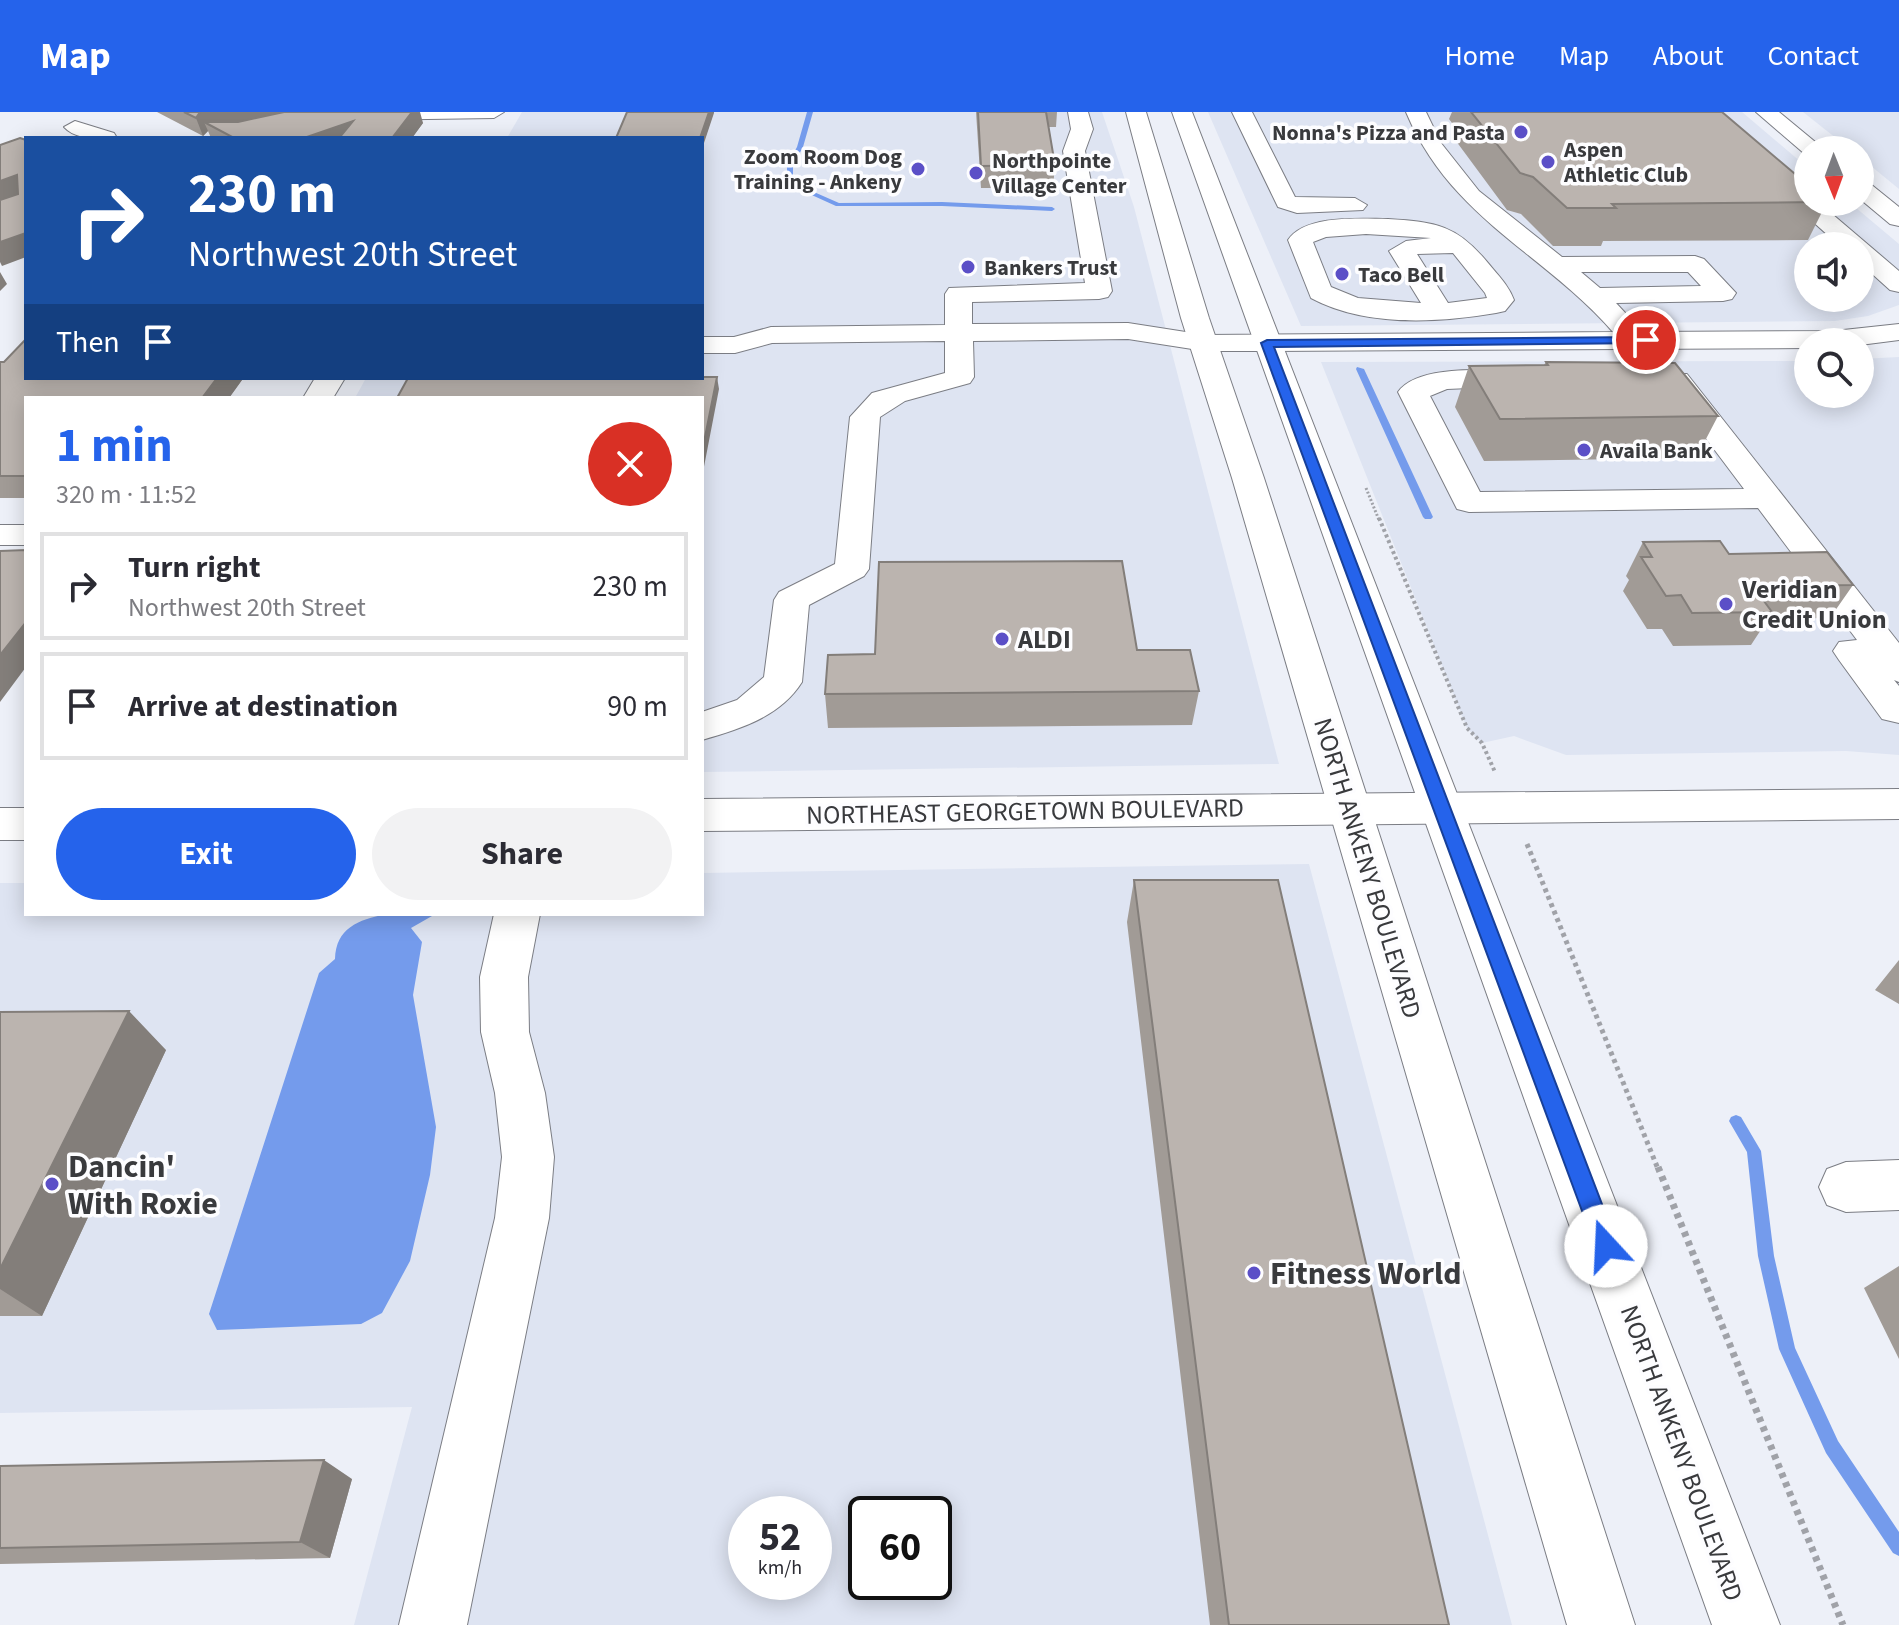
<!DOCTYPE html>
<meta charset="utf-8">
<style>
:root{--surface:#fff;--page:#f2f2f3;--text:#2b2b33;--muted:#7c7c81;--line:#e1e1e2;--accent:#2563eb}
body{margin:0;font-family:"Source Sans 3",sans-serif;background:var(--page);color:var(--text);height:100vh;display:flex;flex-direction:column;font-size:30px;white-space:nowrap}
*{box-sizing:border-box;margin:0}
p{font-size:26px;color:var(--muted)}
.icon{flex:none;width:44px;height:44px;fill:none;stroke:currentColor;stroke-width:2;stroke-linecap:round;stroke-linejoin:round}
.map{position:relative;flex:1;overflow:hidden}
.details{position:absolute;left:24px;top:284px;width:680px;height:520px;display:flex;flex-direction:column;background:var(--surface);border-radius:0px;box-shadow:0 4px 20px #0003}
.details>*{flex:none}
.banner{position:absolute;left:24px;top:24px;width:680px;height:244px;border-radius:0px;box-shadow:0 4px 20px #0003;background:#1a4fa0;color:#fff;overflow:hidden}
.needle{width:52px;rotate:179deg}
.tools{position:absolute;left:1794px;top:24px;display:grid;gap:16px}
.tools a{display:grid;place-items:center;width:80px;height:80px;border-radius:50%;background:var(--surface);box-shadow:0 4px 20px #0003;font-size:40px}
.speed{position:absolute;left:728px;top:1384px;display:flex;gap:16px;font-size:40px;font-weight:700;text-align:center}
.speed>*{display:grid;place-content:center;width:104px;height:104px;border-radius:50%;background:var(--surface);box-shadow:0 4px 20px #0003;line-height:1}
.speed small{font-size:20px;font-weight:400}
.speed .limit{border:4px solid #111;border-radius:12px;background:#fff;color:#111}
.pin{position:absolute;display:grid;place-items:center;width:68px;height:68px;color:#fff;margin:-34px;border:4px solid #fff;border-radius:50%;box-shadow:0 2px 8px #0007}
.me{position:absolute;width:88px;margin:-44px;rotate:340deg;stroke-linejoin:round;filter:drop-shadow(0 0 6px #0008)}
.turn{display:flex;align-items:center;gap:28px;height:168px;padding:0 32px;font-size:36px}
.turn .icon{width:104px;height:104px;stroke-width:2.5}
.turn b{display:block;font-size:56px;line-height:68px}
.then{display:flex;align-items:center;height:76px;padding:0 32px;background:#0003;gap:16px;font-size:30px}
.round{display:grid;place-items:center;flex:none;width:84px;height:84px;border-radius:42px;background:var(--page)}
.headline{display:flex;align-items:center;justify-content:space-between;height:136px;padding:0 32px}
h1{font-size:48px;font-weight:700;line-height:60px;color:var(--accent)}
.action{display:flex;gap:16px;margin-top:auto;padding:16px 32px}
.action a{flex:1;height:92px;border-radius:48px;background:var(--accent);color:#fff;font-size:32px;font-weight:700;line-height:92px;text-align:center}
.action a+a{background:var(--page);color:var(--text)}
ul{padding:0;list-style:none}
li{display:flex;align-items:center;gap:24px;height:108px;margin:0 16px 12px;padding:0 16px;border:4px solid var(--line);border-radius:0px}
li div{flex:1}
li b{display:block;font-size:30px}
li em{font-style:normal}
header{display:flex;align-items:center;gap:48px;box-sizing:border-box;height:112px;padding:0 40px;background:var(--accent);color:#fff}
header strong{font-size:38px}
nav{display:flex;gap:44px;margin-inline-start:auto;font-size:28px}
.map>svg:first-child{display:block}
</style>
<header>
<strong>Map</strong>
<nav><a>Home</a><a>Map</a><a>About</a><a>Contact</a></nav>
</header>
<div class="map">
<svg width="1899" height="1513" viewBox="0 0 1899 1513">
<rect width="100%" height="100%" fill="#edf0f8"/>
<!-- built -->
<path fill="#dee4f2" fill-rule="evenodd" d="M522 0H1102L1134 95 1279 652 702 660V286H355L366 266H702V26H507Z
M1208 0H1742L1808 56V90H1849L1899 132V193L1868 204 1835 209 1301 214ZM1808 134H1860V186H1808Z
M1803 0H1899V77L1860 45V38H1851Z
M1899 245V643L1846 639 1566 643 1514 624 1482 631 1467 616 1321 250 1808 249V282H1860V247Z
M1309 752 1512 1513H354L412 1295 0 1301V771H26V802H702V761ZM746 1402H814V1470H746ZM866 1402H934V1470H866Z"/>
<!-- water -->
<path fill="#749bec" d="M386 802 432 804 411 816 422 830 413 883 436 1015 430 1063 410 1149 382 1201 361 1212 217 1218 209 1202 319 861 335 847C336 816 358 808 386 802Z"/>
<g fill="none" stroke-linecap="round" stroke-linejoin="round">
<!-- stream -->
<path fill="#749bec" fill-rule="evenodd" d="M807 0H813L803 35 793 53V64L798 73 839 91 942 90 1052 95 1055 97 1052 99 942 94H836L794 75 787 64V53L797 35Z
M1357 255 1364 257 1433 405 1431 407H1425L1423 405 1356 257Z
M1736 1003 1741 1005 1761 1039 1774 1144 1795 1236 1838 1329 1899 1420V1444L1893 1441 1826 1341 1779 1237 1758 1144 1747 1040 1729 1009 1731 1005Z"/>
<!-- minor casing -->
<g stroke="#7b7d84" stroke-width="2">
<path id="minor" d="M352 0H504L494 6 361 8 354 6Z
M1068 0H1088L1093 17 1085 39 1112 179 1108 185 1099 187 972 190V212L1128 211 1205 223 1613 220C1542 139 1451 107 1406 0H1426L1441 31 1479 79 1562 145 1695 144 1704 147 1736 181 1732 187 1723 189 1616 191 1643 220 1834 219 1899 212V228L1860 233 1808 230V236L1267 239H1205L1128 227 973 229 974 265 970 271 905 289 880 305 869 457 864 464 809 493 802 570C780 605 740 617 702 628V600L737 588 764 565 774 488 779 480 835 452 850 305 872 281 945 261V229L772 231 735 241H702V225H734L771 215 945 213V182L949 176 1085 171 1063 39 1071 17ZM1581 160H1688L1701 174 1600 176Z
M1232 0H1252L1295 85 1355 86 1367 93 1363 98 1297 101 1278 95Z
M1690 0H1713L1808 81V90H1818L1899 159V180L1890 178 1860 151V134H1840Z
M1756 0H1779L1825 38H1808L1806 43Z
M75 9 114 21 117 26C99 26 77 29 64 15Z
M1860 68 1868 70 1899 95V114L1890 112 1860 87Z
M1388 107C1436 110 1457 113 1488 151 1498 163 1509 174 1514 188L1505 199 1496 201C1437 211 1365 215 1311 186L1288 128C1306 102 1360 107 1388 107ZM1366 122 1431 126 1406 129 1389 139 1421 191 1358 186 1331 175 1313 130 1326 125ZM1453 141 1485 181 1487 186 1448 191 1417 142Z
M1525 258 1535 261 1540 267 1535 273 1447 277 1430 284 1480 380 1744 377 1662 268 1667 262H1687L1899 531V570L1894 568 1899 574V611L1882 607 1839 548 1833 539 1839 530 1857 528 1758 396 1469 400 1457 397 1398 280C1418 251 1493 259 1525 258Z
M315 266H345L333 286H303Z
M0 413H26V433H0Z
M1899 677V707L702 719V687Z
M0 696H26V728H0Z
M494 802H540L528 865 529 920 545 981 554 1045 549 1106 467 1513H399L495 1106 502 1045 495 981 481 920 480 865Z
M1899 1048V1098L1846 1100 1827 1093 1819 1075 1827 1057 1846 1050Z"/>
</g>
<!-- major casing -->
<g stroke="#7b7d84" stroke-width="2">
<path id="major" d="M1126 0H1146L1209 206 1264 366 1635 1513H1567L1232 366 1181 206Z
M1172 0H1192L1780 1513H1712Z"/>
</g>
<!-- path-far3 -->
<path stroke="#a0a2a8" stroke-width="3" stroke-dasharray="2 2" stroke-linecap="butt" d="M1366 376 1379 408"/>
<!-- path-far2 -->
<path stroke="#a0a2a8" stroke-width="4" stroke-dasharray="3 3" stroke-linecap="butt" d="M1379 406 1467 616 1482 631 1495 660"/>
<!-- path-far1 -->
<path stroke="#a0a2a8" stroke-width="5" stroke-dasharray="4 4" stroke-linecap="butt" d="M1527 732 1658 1057"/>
<!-- path -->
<path stroke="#a0a2a8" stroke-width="7" stroke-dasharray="5 5" stroke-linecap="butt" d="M1658 1055 1843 1513"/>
<!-- minor -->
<use href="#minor" fill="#fff" fill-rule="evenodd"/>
<!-- major -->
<use href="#major" fill="#fff" fill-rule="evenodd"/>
</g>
<!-- wall -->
<path fill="#a19b96" d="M157 0H412L423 11 412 26H211L208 19 203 24Z
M976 0H1057L1056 15H1049L1055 53 1053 76H981Z
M1452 0H1722L1827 90 1808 128 1603 129 1601 134H1553L1521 102 1507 98 1456 29 1458 19 1449 7Z
M0 250 242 268 229 286H26V386H0Z
M1546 250 1718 304 1696 346 1484 349 1455 295 1469 254 1544 253Z
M1643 430 1729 442 1853 473 1830 506 1768 507 1751 533 1673 534 1662 517H1647L1623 479 1629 468 1626 464Z
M1137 538 1199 579 1192 613 828 616 825 582Z
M1134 768 1449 1513H1210L1127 810Z
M1899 848V892L1875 878Z
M0 900 166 938 42 1204H0Z
M1899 1154V1247L1864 1176Z
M0 1354 352 1367 330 1446 0 1452Z"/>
<!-- shaded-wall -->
<path fill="#837e7a" d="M200 0H290L216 16 204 10 208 19 203 24 196 6Z
M412 0H420L423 11 412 26H392Z
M709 0H714V1L702 37V26H700Z
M353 9 359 26H304Z
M17 63 26 79 0 93V69Z
M26 121V145L2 154 0 150V130Z
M0 160 7 172 0 179Z
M717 265 719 277 702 365V340Z
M217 266H241L242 268 229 286H202Z
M26 510V555L0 590V543Z
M129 899 166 938 42 1204 0 1177V1157Z
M324 1348 352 1367 330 1446 300 1430Z"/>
<!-- building -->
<path fill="#bbb4af" stroke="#837e7a" stroke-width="2" d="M184 0H200L196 6Z
M284 0H412L392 26H339L353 9 304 26H234L204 10H238Z
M627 0H709L700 26H616Z
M978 0H1046L1055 53 981 54Z
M1471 0H1722L1808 73V90H1820L1612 92 1616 96H1567L1533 65 1520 61Z
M20 26 26 28V121L0 130V88L18 82 17 63 0 69V33Z
M26 227V266H217L202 286H26V364H0V250H4Z
M1546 250 1675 251 1718 304 1500 307 1469 254 1548 253Z
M702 265H717L702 340V286H397L408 266H702Z
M1720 429 1729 442 1827 440 1853 473 1766 474 1774 485H1761L1772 500 1692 501 1681 483 1666 484 1641 445H1652L1643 430Z
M26 438V510L0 543V439Z
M1122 449 1137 538H1190L1199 579 825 582 828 543 875 542 879 450Z
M1134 768H1278L1449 1513H1229Z
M129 899 0 1157V900Z
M324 1348 300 1430 0 1436V1354Z"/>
<!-- route -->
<path fill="#2563eb" stroke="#184099" stroke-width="2" d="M1646 225 1650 231 1274 235 1618 1134 1615 1142 1606 1145 1598 1142 1595 1134 1261 231 1267 228Z"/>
<!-- markers -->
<g fill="#5b4fc7" stroke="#fdfdff" stroke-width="3">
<circle cx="1521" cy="20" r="8"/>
<circle cx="1548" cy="50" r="8"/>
<circle cx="918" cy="57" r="8"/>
<circle cx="976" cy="61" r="8"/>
<circle cx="968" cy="155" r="8"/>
<circle cx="1342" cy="162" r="8"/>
<circle cx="1584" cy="338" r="8"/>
<circle cx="1726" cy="492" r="8"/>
<circle cx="1002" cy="527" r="8"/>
<circle cx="52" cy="1072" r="8"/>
<circle cx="1254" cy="1161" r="8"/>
</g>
<g text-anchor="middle" stroke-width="7" stroke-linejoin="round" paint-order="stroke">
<!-- far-poi labels -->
<g font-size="22" font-weight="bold" fill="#393a3d" stroke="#fdfdff" text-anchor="start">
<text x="1505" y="28" text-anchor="end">Nonna's Pizza and Pasta</text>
<text x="1564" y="45">Aspen<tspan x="1564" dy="25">Athletic Club</tspan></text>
<text x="902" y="52" text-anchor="end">Zoom Room Dog<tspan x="902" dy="25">Training - Ankeny</tspan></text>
<text x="992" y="56">Northpointe<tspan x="992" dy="25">Village Center</tspan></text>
<text x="984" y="163">Bankers Trust</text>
<text x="1358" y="170">Taco Bell</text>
<text x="1600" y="346">Availa Bank</text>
</g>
<!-- poi labels -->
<g font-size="26" font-weight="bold" fill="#393a3d" stroke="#fdfdff" text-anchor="start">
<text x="1742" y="486">Veridian<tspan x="1742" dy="30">Credit Union</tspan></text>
<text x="1018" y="536">ALDI</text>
</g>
<!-- street labels -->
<g font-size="26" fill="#393a3d" stroke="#fdfdff">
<text transform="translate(1025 699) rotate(-1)" y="9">NORTHEAST GEORGETOWN BOULEVARD</text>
<text transform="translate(1368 756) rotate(73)" y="9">NORTH ANKENY BOULEVARD</text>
<text transform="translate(1682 1341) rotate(70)" y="9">NORTH ANKENY BOULEVARD</text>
</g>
<!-- near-poi labels -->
<g font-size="32" font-weight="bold" fill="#393a3d" stroke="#fdfdff" text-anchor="start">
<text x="68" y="1065">Dancin'<tspan x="68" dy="37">With Roxie</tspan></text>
<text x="1270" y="1172">Fitness World</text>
</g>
</g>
</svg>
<div class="tools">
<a><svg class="needle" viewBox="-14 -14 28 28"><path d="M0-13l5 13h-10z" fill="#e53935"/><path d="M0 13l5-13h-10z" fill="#7c7c81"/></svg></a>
<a><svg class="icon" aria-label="sound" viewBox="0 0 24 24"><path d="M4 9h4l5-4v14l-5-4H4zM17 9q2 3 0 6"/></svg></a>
<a><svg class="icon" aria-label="search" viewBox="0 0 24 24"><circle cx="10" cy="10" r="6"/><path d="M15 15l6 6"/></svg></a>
</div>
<div class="speed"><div>52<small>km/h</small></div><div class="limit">60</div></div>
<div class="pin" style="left:1646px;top:228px;background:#d93025"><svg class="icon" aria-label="arrive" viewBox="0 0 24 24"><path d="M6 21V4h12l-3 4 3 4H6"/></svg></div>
<svg class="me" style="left:1606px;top:1134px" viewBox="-20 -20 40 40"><circle r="19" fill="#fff"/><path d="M0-13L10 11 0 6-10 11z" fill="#2563eb"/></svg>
<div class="banner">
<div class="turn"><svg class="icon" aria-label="right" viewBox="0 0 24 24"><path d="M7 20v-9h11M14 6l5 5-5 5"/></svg><div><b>230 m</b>Northwest 20th Street</div></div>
<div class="then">Then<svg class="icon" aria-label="arrive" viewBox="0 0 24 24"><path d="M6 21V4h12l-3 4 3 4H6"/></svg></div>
</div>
<section class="details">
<div class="headline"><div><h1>1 min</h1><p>320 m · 11:52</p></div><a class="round" style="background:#d93025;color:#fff"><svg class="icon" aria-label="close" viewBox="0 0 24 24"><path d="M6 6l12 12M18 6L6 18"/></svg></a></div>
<ul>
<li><svg class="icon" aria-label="right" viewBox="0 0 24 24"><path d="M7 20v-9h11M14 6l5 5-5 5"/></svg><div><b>Turn right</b><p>Northwest 20th Street</p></div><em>230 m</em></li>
<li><svg class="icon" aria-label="arrive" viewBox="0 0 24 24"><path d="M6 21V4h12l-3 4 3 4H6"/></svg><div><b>Arrive at destination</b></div><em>90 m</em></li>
</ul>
<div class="action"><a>Exit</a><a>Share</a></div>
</section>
</div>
